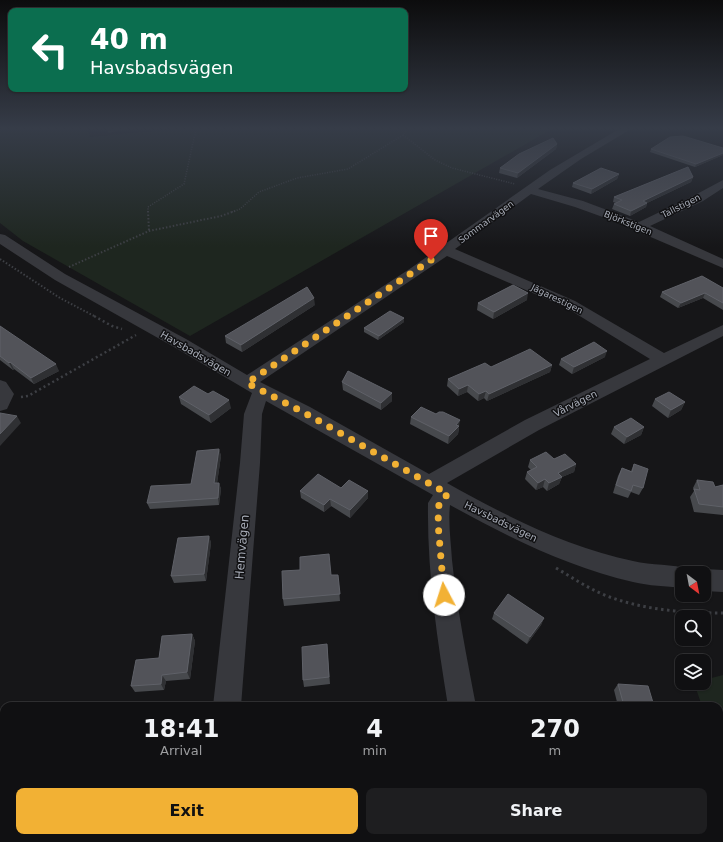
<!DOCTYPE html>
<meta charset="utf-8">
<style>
:root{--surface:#101012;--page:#1e1e20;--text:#f1f3f6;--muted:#9c9d9f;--line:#303032;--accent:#f2b134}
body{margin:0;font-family:"DejaVu Sans",sans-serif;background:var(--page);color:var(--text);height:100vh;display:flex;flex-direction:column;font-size:15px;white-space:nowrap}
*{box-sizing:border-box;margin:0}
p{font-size:13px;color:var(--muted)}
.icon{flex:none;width:22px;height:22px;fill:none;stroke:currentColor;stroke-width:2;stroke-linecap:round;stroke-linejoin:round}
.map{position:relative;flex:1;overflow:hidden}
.drawer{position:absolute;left:0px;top:702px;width:723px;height:140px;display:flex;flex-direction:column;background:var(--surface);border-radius:12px 12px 0 0;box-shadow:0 1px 3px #0004,0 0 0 1px var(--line)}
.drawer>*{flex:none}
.hud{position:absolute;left:8px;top:8px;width:400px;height:84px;border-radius:8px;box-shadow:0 1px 3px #0004,0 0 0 1px var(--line);background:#0b6e4f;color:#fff;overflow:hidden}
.needle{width:26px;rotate:148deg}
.controls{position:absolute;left:675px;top:566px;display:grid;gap:8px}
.controls a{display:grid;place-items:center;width:36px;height:36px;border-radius:8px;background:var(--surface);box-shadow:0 1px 3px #0004,0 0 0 1px var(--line);font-size:20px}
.pin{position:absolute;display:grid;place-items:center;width:34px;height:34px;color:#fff;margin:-41px -17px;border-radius:50% 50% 50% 0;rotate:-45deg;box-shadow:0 0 4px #0007}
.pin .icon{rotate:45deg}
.me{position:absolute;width:44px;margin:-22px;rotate:355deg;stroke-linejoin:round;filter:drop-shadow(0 0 3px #0008)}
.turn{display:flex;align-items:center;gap:14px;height:84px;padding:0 16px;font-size:18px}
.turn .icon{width:52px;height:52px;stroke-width:2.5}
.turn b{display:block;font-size:28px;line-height:34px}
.eta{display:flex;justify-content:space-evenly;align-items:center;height:68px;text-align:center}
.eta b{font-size:24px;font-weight:700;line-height:28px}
.button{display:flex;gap:8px;margin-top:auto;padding:8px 16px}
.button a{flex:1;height:46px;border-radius:8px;background:var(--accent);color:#111;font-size:16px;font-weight:700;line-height:46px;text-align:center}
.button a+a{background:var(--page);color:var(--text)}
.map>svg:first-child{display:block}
</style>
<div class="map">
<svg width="723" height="842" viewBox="0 0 723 842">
<rect width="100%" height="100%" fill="#161618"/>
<!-- green -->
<path fill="#1e261f" d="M0 129H88L90 137 174 129H552L190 336 23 241 0 223Z
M723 675V764L719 753V706H702L694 683H704V680Z"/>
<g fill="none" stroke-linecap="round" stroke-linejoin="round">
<!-- path-far3 -->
<path stroke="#3d3f44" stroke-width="1.5" stroke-dasharray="1 1.5" stroke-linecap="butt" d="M403 135 435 160 452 168 515 184
M148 212V207L184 184 196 129
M232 212 240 209 259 192 297 178 348 169 403 135 406 129"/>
<!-- path-far2 -->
<path stroke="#3d3f44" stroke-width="2" stroke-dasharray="1.5 2" stroke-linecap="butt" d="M148 211 149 231
M0 259 60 298 96 317
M69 267 149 231 221 216 235 211"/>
<!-- path-far1 -->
<path stroke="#3d3f44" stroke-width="2.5" stroke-dasharray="2 3" stroke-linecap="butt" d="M94 316 112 326 122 329
M21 397 28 396 136 335"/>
<!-- path -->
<path stroke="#3d3f44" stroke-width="3" stroke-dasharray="2.5 3.5" stroke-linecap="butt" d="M556 568C573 578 589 589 607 596 644 610 684 613 723 613"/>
<!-- minor -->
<path fill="#37383d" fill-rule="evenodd" d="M619 129H631L581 159 538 189 583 201 639 222 695 195 723 180V188L703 201 650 226 723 259V268L611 220 575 207 531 194 455 249 575 301 664 353 723 325V336L539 430 447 483C506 516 567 547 633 561 652 566 672 563 690 570L692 573H682V588C666 586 649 586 633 582 568 567 508 537 450 505 448 522 451 543 452 560 457 609 467 658 476 706H448C437 638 427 572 428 503L433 495 266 401 262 414 260 463 241 706H213L240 463 244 414 252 393 174 347 55 280 0 244V234L5 235 65 274 186 339 247 375 411 268 550 170ZM447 256 565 307 650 359 525 420 429 474 310 407 260 382Z
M0 380 6 382 14 394 7 409 0 411Z
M704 569 723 570V592L704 591V573H695Z
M200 838H232V842H200Z
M476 838H508L509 842H477Z"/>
</g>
<!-- wall -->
<path fill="#47494d" d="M557 144 556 149 517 178 499 173 500 168Z
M723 148V155L695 167 650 152 651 149Z
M619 174 617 179 591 194 572 187 573 183Z
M693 177 691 182 647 203 646 207 630 216 612 209 614 204 616 203 613 202 614 197Z
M723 288V310L703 298 678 308 660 297 662 292Z
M527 300 493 319 477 310 478 303Z
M315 305 242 352 226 343 225 336Z
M404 322 378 340 364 332V328Z
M0 326 59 371 34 384 14 369 13 370 0 360Z
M605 357 572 374 559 365 561 359Z
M552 365 550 372 487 401 484 398 478 401 467 392 458 396 447 386 448 379 491 367Z
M342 382 392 401 381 410 343 390Z
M208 394 231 408 211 423 181 404 179 397Z
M655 399 685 402 681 410 668 418 652 406Z
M411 417 459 428 458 434 448 444 410 424Z
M614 427H644L641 435 624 444 611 434Z
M219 449 221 456 217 483H219L221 489 219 505 150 509 147 503 191 484Z
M554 459 576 464 574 472 562 477 559 484 547 491 543 487 536 490 525 479 527 472 531 470 528 467 530 460Z
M634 464 643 488 639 495 631 492 628 498 613 493 618 476 622 468 631 471Z
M697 480 715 487 723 485V515L694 512 690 497 694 491 693 488Z
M341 488 368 491V498L350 518 331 506 324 512 301 498 300 491Z
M209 536 211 543 206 581 174 583 171 576Z
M338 575 340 601 284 606 283 599Z
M494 613 544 618 541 625 527 644 492 619Z
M192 634 195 641 190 679 166 681 164 690 135 692 131 686Z
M327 644 330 684 304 687 303 680Z
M618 684 654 706H618L614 690Z
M132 838H172L136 841Z
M535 838H586L587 842H536Z
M648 838H702L703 842H650Z"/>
<!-- shaded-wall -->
<path fill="#2f3033" d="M114 129H128L108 133V130Z
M557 144 556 149 517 178 518 173Z
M723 153V155L695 167 696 164Z
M619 174 617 179 591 194 592 189Z
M693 177 691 182 647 203 646 207 630 216 631 211 643 201Z
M528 293 527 300 493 319 494 312Z
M705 293 703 298 678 308 681 303Z
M314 298 315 305 242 352 241 345Z
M404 318V322L378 340 379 336Z
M607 351 605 357 572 374 574 367Z
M10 362 14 369 13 370 9 363Z
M56 364 59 371 34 384 31 378Z
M552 365 550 372 487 401 489 394Z
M468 385 467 392 458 396 459 389Z
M486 391 484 398 478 401 479 394Z
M392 393V401L381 410V403Z
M229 400 231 408 211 423 209 415Z
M685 402 681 410 668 418 671 410Z
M17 416 21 423 0 446V434Z
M460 420 458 434 448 444 449 436 456 425Z
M644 427 641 435 624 444 627 437Z
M219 449 221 456 216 490 214 483Z
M576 464 574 472 562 477 559 484 547 491 549 483 558 473Z
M545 479 543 487 536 490 538 483Z
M219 483 221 489 219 505 218 498Z
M368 491V498L350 518V510Z
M330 499 331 506 324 512V505Z
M209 536 211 543 206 581 204 574Z
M544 618 541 625 527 644 530 637Z
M192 634 195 641 190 679 187 672Z
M162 675 166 681 164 690 161 684Z"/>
<!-- building -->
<path fill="#525359" stroke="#5f6168" d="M683 136 723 148V153L696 164 651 149 670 137Z
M553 138 557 144 518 173 500 168 519 154Z
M688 167 693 177 643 201 647 203 631 211 614 204 622 200 614 197Z
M601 168 619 174 592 189 573 183Z
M702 276 723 288V303L705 293 681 303 662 292Z
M513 285 528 293 494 312 478 303Z
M307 287 314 298 241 345 225 336Z
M390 311 404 318 379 336 364 328Z
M0 326 56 364 31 378 10 362 9 363 0 356Z
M594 342 607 351 574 367 561 359Z
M530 349 552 365 489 394 486 391 479 394 468 385 459 389 448 379 485 363 491 367Z
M348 371 392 393 381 403 342 382Z
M194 386 208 394 213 391 229 400 209 415 179 397Z
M669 392 685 402 671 410 655 399Z
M421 407 436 414 439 412H443L460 420 456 425 459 426 449 436 411 417Z
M0 413 17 416 0 434Z
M631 418 644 427 627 437 614 427Z
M219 449 214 483H219L218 498 147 503 151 486 191 484 197 451Z
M546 452 554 459 565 454 576 464 558 473 562 477 549 483 545 479 538 483 527 472 537 467 530 460Z
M634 464 648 469 643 488 633 485 631 491 616 485 622 468 632 472Z
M318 474 341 488 349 480 368 491 350 510 330 499 324 505 300 491Z
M697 480 713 482 715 487 723 485V507L699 504 694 489 700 490Z
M209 536 204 574 171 576 178 538Z
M329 554 331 575H338L340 594 283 599 282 571 300 570V557Z
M508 594 544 618 530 637 494 613Z
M192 634 187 672 162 675 161 684 131 686 136 660 159 658 162 636Z
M327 644 329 677 303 680 302 647Z
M618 684 648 686 654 706H624Z
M539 838H586L587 842H540Z
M655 838H702L703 842H657Z"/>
<!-- sky -->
<linearGradient id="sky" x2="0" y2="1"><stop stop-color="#0c0c0d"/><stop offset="0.52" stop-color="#363c48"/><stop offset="1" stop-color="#363c48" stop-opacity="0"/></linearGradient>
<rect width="723" height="247" fill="url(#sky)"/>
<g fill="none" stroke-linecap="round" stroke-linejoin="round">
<!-- route -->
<path stroke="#f2b134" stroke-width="7" stroke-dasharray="0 12.6" d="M431 260 247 383 303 412 448 494 439 503 438 523 444 595"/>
</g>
<g text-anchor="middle" stroke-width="3" stroke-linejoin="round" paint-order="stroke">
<!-- far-street labels -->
<g font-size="9" fill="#a8adb8" stroke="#111113">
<text transform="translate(681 206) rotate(-27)" y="3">Tallstigen</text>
<text transform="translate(486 222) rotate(-36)" y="3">Sommarvägen</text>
<text transform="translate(628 223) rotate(22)" y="3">Björkstigen</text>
<text transform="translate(557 299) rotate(26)" y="3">Jägarestigen</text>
</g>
<!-- street labels -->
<g font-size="10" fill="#a8adb8" stroke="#111113">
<text transform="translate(196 353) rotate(30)" y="4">Havsbadsvägen</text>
<text transform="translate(575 403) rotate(-27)" y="4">Vårvägen</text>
<text transform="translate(501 521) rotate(26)" y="4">Havsbadsvägen</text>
</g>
<!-- near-street labels -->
<g font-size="12" fill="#a8adb8" stroke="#111113">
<text transform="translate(242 547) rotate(-85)" y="4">Hemvägen</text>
</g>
</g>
</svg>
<div class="controls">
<a><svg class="needle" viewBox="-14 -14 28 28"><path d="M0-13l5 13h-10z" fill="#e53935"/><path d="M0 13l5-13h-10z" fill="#9c9d9f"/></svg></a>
<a><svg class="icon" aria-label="search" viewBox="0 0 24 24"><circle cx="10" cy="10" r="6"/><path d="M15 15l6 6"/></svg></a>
<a><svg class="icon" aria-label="layers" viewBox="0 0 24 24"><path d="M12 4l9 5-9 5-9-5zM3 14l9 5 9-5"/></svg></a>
</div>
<div class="pin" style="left:431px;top:260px;background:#d93025"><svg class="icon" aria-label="arrive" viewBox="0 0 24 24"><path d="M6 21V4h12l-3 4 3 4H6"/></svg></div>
<svg class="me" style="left:444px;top:595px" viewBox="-20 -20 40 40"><circle r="19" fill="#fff"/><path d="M0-13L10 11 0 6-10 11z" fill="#f2b134"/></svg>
<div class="hud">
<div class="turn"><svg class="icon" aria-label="left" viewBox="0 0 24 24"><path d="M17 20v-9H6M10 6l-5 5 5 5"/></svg><div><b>40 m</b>Havsbadsvägen</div></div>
</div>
<section class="drawer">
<div class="eta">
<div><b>18:41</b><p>Arrival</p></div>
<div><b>4</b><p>min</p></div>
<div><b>270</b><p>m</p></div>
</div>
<div class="button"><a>Exit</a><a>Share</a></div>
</section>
</div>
